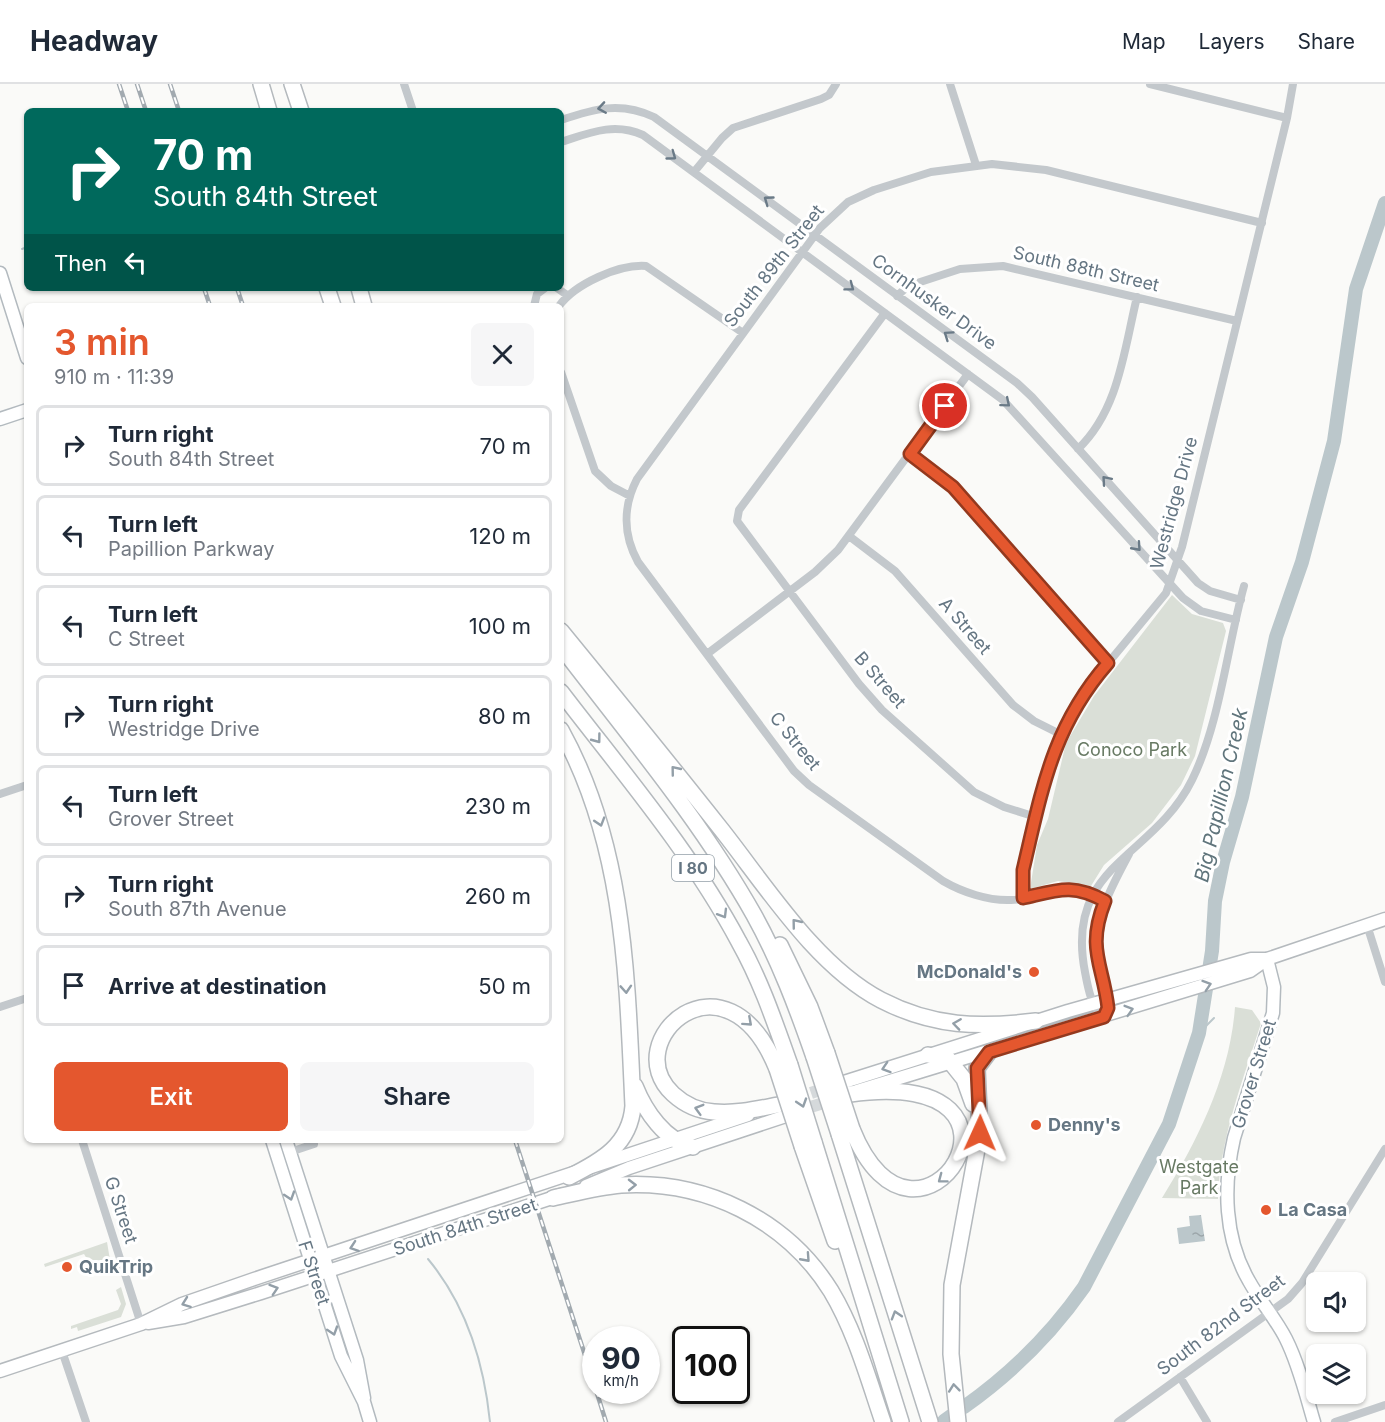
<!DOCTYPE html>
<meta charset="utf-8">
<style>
:root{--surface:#fff;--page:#f6f6f7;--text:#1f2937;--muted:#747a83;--line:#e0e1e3;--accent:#e4572e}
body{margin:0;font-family:Inter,sans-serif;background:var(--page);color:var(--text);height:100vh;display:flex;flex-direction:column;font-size:22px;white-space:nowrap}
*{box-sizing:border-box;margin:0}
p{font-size:20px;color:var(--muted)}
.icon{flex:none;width:33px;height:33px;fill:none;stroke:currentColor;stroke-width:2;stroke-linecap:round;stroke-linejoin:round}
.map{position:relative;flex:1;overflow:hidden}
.drawer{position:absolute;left:24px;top:219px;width:540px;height:840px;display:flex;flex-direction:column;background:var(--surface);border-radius:9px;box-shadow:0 2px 4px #0004}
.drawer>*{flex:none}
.hud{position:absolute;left:24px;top:24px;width:540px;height:183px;border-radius:9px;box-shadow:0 2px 4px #0004;background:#00695c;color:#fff;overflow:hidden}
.buttons{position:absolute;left:1306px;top:1188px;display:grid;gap:12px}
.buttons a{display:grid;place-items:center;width:60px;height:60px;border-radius:9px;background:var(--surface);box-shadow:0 2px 4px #0004;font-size:30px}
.speed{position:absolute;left:582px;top:1242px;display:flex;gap:12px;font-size:30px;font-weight:700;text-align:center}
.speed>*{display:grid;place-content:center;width:78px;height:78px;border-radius:50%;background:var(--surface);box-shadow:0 2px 4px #0004;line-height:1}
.speed small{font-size:15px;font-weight:400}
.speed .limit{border:3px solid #111;border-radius:9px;background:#fff;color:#111}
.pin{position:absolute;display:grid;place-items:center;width:51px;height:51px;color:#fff;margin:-26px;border:3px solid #fff;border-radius:50%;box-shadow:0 2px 6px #0007}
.me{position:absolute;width:66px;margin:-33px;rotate:1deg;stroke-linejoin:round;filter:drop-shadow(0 0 4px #0008)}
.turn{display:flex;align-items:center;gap:21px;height:126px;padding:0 30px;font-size:27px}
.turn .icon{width:78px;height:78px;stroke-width:2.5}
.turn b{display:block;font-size:42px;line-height:51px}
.then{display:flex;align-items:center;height:57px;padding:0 30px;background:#0003;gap:12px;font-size:22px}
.round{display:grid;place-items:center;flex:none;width:63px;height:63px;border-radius:9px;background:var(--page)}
.summary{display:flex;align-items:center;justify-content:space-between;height:102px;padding:0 30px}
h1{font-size:36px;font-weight:600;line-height:45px;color:var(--accent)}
.cta{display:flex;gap:12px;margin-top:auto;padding:12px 30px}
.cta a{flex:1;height:69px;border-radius:9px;background:var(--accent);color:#fff;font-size:24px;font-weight:600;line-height:69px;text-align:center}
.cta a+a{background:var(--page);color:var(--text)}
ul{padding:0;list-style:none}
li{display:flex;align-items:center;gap:18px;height:81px;margin:0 12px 9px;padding:0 18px;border:3px solid var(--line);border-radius:9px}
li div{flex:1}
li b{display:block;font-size:22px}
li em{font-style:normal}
header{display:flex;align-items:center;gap:36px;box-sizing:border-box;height:84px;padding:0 30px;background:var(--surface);border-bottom:2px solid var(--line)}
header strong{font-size:28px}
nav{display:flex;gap:33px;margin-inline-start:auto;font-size:21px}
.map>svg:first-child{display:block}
</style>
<header>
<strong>Headway</strong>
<nav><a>Map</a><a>Layers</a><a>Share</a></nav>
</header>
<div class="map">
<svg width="1385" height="1338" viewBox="0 0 1385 1338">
<defs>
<pattern id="water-ripples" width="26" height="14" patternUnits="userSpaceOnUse" patternTransform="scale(1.5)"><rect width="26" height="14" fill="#bbc7cb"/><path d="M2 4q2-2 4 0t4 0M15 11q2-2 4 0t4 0" fill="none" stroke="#9ca6aa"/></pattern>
</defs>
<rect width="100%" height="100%" fill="#fafaf8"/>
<!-- green -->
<path fill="#dadfd7" d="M1172 511 1192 530 1223 539 1226 547 1195 672 1181 701 1152 739 1104 781 1091 802 1058 797 1030 805 1037 761 1048 735 1066 659 1094 612Z
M1235 923 1252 926 1261 939C1243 997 1220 1053 1218 1115L1162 1114C1198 1056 1230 992 1235 923Z
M107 1158 110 1176 92 1183 84 1170 45 1183 44 1180Z
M121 1203 126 1220 121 1233 78 1247 77 1243 71 1245V1242L118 1226 121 1220 116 1206Z"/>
<!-- water -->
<path fill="url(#water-ripples)" d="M1201 1131 1205 1157 1179 1160 1177 1144 1190 1142 1189 1132Z"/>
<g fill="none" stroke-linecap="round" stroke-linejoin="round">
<!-- stream -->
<path stroke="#bbc7cb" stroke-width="2" d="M22 165 27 163
M1199 949 1214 934
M428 1175C467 1222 484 1279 490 1338"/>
<!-- river -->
<path stroke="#bbc7cb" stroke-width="14" d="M964 1323C1012 1289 1050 1252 1084 1203L1169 1040 1199 949 1212 867 1215 817 1223 778 1242 713 1276 553 1302 478 1334 357 1356 205 1385 119
M944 1337 951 1332"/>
<!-- primary-tunnel -->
<path stroke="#d5d9db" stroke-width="12" stroke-dasharray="12 6" stroke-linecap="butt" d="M794 1015 831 1002
M795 1028 836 1015"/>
<!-- secondary casing -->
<g stroke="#b3babf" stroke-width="15">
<path id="secondary" d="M0 189 27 274
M0 335 27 326
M1267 875 1274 903 1273 929 1234 1054C1223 1102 1224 1154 1249 1197 1260 1217 1276 1235 1286 1255 1299 1281 1306 1311 1314 1338
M272 1056 341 1272 364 1318 370 1338
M286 1056 357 1276 364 1314"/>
</g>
<!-- primary casing -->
<g stroke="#b5babe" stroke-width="15">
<path id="primary" d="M844 998 1068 927 1251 875H1267
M857 1007 1250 887 1267 875 1385 835
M586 1102 629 1084 786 1032
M148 1239 184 1233 261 1209 561 1111
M0 1287 141 1240 182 1220 254 1195 748 1031"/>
</g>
<!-- highway casing -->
<g stroke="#b4b9bd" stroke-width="18">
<path id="highway" d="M261 0 269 27
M292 0 301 27
M327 204 333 222
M359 204 364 222
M561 547C615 613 668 678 721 745 766 802 816 882 881 916 933 943 979 944 1036 937
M566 569C631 654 701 737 754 831 779 876 797 924 814 973
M561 608C623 689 691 768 739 858 761 897 775 939 790 981
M561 646C625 762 627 893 633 1022 630 1061 601 1077 569 1093
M780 861 810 923 827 969
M928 971 948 975 964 995 973 1020
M777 985C726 858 616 957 673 1010 685 1021 699 1027 714 1028 736 1030 757 1025 778 1021
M635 1002C645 1027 665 1057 693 1063
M850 1010C1064 980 917 1209 852 1045
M839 1050 930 1338
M814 1058 901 1338
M802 1062 835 1157
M553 1114C576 1109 598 1103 621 1101 705 1096 786 1135 831 1207 855 1247 868 1294 883 1338
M958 1338 951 1270 952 1201 980 1049 977 984 989 968"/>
</g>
<!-- street -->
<path stroke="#c3c8cc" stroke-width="8" d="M404 0 413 27
M950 0 976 81
M1150 0 1287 34
M561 36C594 25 620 17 654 33L1017 299 1032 313 1198 499 1210 507 1241 516
M561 58C589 49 614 38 643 51L1003 316 1183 514 1201 527 1236 536
M694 88 722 54 733 44 821 15 829 11 836 0
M557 204 567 211
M897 212 908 202 960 185 1003 182 1237 237
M534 222 537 210 545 204
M559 222C575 200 619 180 646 182L743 249
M885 229 739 426 737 437 859 600 882 626 974 708 1004 723 1036 733
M561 288 595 387 611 402 630 412
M1078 365C1119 326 1124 266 1137 213
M910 370 953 403 1108 579
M849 452 895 487 1013 621 1034 637 1060 650
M707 570 815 488 838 466 968 290
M0 710 27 701
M1129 770C1113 800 1096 830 1096 866 1096 888 1114 912 1104 933 1091 923 1088 904 1085 888 1064 780 1153 775 1192 696 1220 639 1227 563 1244 502
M1023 814V786L1048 681 1060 650 1085 607 1166 509 1182 463 1287 34 1293 0
M1105 817C1060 792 1053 814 1011 816 988 817 962 808 943 797L809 701 794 687 638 478C623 451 623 422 637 395L820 144 848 118 874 106 931 88 992 80 1046 86 1262 139
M1367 841 1385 898
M0 923 27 914
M82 1056 141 1240
M290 1068 314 1060 313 1056
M62 1267 86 1338
M1180 1293 1207 1338
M1118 1338 1288 1215 1302 1199 1385 1065
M1335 1338 1385 1321"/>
<!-- secondary -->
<use href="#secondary" stroke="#fff" stroke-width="12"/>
<!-- primary -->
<use href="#primary" stroke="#fff" stroke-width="12"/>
<!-- highway -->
<use href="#highway" stroke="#fff" stroke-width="15"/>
<!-- rail casing -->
<g stroke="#a2aab0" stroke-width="4.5">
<path id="rail" d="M119 0 128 27
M137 0 146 27
M170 0 179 27
M204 204 210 222
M237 204 243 222
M515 1056 596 1305
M596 1306 606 1338"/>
</g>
<!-- rail -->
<use href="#rail" stroke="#fff" stroke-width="2" stroke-dasharray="7" stroke-linecap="butt"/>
<!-- highway-bridge casing -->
<g stroke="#b4b9bd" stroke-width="18" stroke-linecap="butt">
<path id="highway-bridge" d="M827 969 852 1045
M814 973 839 1050
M790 981 814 1058
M777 985 802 1062"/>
</g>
<!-- highway-bridge -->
<use href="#highway-bridge" stroke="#fff" stroke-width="15"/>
</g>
<!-- one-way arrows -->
<defs><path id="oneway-chevron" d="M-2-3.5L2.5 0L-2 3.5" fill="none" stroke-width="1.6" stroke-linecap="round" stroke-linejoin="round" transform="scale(1.5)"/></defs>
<g stroke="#6a7a87">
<use href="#oneway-chevron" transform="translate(602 24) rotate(171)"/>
<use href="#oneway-chevron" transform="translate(672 72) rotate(36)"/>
<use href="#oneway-chevron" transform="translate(768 116) rotate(-144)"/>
<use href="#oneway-chevron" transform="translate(850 203) rotate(37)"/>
<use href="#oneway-chevron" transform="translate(948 251) rotate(-145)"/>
<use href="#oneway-chevron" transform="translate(1006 319) rotate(40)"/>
<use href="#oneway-chevron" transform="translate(1106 396) rotate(-131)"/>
<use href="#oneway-chevron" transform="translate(1137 463) rotate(48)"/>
</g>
<g stroke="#939fa8">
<use href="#oneway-chevron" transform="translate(597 655) rotate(53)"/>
<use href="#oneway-chevron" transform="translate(675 686) rotate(-129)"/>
<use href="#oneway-chevron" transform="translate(600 738) rotate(73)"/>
<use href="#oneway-chevron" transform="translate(723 830) rotate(59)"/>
<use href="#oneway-chevron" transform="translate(796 839) rotate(-129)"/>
<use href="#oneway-chevron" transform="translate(1207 901) rotate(-18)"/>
<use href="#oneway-chevron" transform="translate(626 905) rotate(86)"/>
<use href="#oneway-chevron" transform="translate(1129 926) rotate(-17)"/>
<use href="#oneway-chevron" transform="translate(748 938) rotate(42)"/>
<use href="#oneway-chevron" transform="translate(957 940) rotate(-172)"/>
<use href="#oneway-chevron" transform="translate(886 984) rotate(162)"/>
<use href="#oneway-chevron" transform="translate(802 1019) rotate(72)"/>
<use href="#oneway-chevron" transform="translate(699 1025) rotate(-164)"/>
<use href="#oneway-chevron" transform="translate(942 1095) rotate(143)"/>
<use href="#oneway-chevron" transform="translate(632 1101) rotate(-1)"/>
<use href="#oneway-chevron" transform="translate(290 1112) rotate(72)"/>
<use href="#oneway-chevron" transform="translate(354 1163) rotate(161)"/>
<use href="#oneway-chevron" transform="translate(806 1174) rotate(48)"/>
<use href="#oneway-chevron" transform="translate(274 1205) rotate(-18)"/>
<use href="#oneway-chevron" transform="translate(186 1219) rotate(160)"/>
<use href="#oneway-chevron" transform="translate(896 1231) rotate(-107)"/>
<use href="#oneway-chevron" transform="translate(333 1247) rotate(72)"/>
<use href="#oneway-chevron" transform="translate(954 1304) rotate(-96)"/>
</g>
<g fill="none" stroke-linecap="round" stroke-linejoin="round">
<!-- route casing -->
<g stroke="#94391e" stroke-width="15">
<path id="route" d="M945 322 910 370 953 403 1108 579C1052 643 1042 706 1023 786V814C1058 806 1072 799 1105 817 1086 865 1103 880 1108 924L1104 933 989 968 977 984 980 1049"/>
</g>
<!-- route -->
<use href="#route" stroke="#e4572e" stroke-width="10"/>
</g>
<!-- markers -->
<g fill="#e4572e" stroke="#fff" stroke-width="2">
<circle cx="1034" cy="888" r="6"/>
<circle cx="1036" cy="1041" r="6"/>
<circle cx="1266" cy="1126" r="6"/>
<circle cx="67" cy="1183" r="6"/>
</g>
<g text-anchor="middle" stroke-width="6" stroke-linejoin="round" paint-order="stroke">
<!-- shield labels -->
<rect fill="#fff" stroke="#939fa8" stroke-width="1.5" x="672" y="771" width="42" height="26" rx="4.5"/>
<g font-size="16" font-weight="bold" fill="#657683">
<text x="693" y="790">I 80</text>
</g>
<!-- street labels -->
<g font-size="18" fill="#657683" stroke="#fff">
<text transform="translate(774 182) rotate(-52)" y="6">South 89th Street</text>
<text transform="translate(1086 185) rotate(13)" y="6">South 88th Street</text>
<text transform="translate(934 218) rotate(36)" y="6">Cornhusker Drive</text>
<text transform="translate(1174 419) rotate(-75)" y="6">Westridge Drive</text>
<text transform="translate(965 542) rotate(49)" y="6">A Street</text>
<text transform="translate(880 596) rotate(49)" y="6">B Street</text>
<text transform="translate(795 657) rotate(51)" y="6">C Street</text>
<text transform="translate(1254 990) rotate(-73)" y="6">Grover Street</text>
<text transform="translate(121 1126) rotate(72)" y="6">G Street</text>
<text transform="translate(465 1143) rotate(-18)" y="6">South 84th Street</text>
<text transform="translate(314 1189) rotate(72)" y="6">F Street</text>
<text transform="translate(1221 1241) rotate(-37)" y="6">South 82nd Street</text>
</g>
<!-- park labels -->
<g font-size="18" fill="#687a64" stroke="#fff">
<text x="1132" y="672">Conoco Park</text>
<text x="1199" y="1089">Westgate<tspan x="1199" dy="21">Park</tspan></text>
</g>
<!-- poi labels -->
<g font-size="18" font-weight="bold" fill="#657683" stroke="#fff" text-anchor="start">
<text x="1022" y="894" text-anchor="end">McDonald's</text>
<text x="1048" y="1047">Denny's</text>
<text x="1278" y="1132">La Casa</text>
<text x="79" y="1189">QuikTrip</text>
</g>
<!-- water labels -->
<g font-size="20" font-style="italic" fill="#60757c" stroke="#fff">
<text transform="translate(1221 711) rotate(-77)" y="7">Big Papillion Creek</text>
</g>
</g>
</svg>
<div class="buttons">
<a><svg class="icon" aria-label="sound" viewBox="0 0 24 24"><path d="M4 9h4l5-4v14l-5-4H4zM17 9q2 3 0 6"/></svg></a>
<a><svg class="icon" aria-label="layers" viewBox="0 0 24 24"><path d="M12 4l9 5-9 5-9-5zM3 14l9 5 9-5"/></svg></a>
</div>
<div class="speed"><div>90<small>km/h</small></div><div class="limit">100</div></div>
<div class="pin" style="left:945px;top:322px;background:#d93025"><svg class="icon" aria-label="arrive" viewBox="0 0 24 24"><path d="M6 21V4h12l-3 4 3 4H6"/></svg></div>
<svg class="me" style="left:980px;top:1049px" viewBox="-20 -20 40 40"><path d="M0-17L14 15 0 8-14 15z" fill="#e4572e" stroke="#fff" stroke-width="4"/></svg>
<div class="hud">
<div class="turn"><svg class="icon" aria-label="right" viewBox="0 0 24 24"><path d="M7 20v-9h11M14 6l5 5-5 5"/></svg><div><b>70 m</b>South 84th Street</div></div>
<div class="then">Then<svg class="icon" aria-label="left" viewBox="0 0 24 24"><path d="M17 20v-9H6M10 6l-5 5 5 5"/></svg></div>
</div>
<section class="drawer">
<div class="summary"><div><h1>3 min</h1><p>910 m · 11:39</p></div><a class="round"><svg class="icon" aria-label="close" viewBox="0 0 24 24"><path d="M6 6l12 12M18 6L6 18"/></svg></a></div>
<ul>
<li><svg class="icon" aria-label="right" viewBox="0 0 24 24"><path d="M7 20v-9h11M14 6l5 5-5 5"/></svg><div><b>Turn right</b><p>South 84th Street</p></div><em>70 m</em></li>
<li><svg class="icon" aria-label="left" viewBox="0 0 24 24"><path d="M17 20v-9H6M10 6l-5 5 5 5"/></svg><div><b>Turn left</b><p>Papillion Parkway</p></div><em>120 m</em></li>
<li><svg class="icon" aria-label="left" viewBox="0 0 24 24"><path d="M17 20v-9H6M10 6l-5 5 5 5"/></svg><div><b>Turn left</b><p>C Street</p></div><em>100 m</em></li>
<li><svg class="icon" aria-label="right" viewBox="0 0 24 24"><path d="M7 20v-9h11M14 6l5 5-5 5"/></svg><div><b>Turn right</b><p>Westridge Drive</p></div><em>80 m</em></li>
<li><svg class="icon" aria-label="left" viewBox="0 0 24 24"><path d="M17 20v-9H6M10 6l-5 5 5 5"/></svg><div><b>Turn left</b><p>Grover Street</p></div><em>230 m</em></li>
<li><svg class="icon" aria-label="right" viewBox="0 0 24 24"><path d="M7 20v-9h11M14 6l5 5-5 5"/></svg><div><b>Turn right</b><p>South 87th Avenue</p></div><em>260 m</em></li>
<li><svg class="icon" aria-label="arrive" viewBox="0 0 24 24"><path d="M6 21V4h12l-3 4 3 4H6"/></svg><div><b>Arrive at destination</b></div><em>50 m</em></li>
</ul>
<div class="cta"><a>Exit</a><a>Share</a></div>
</section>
</div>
